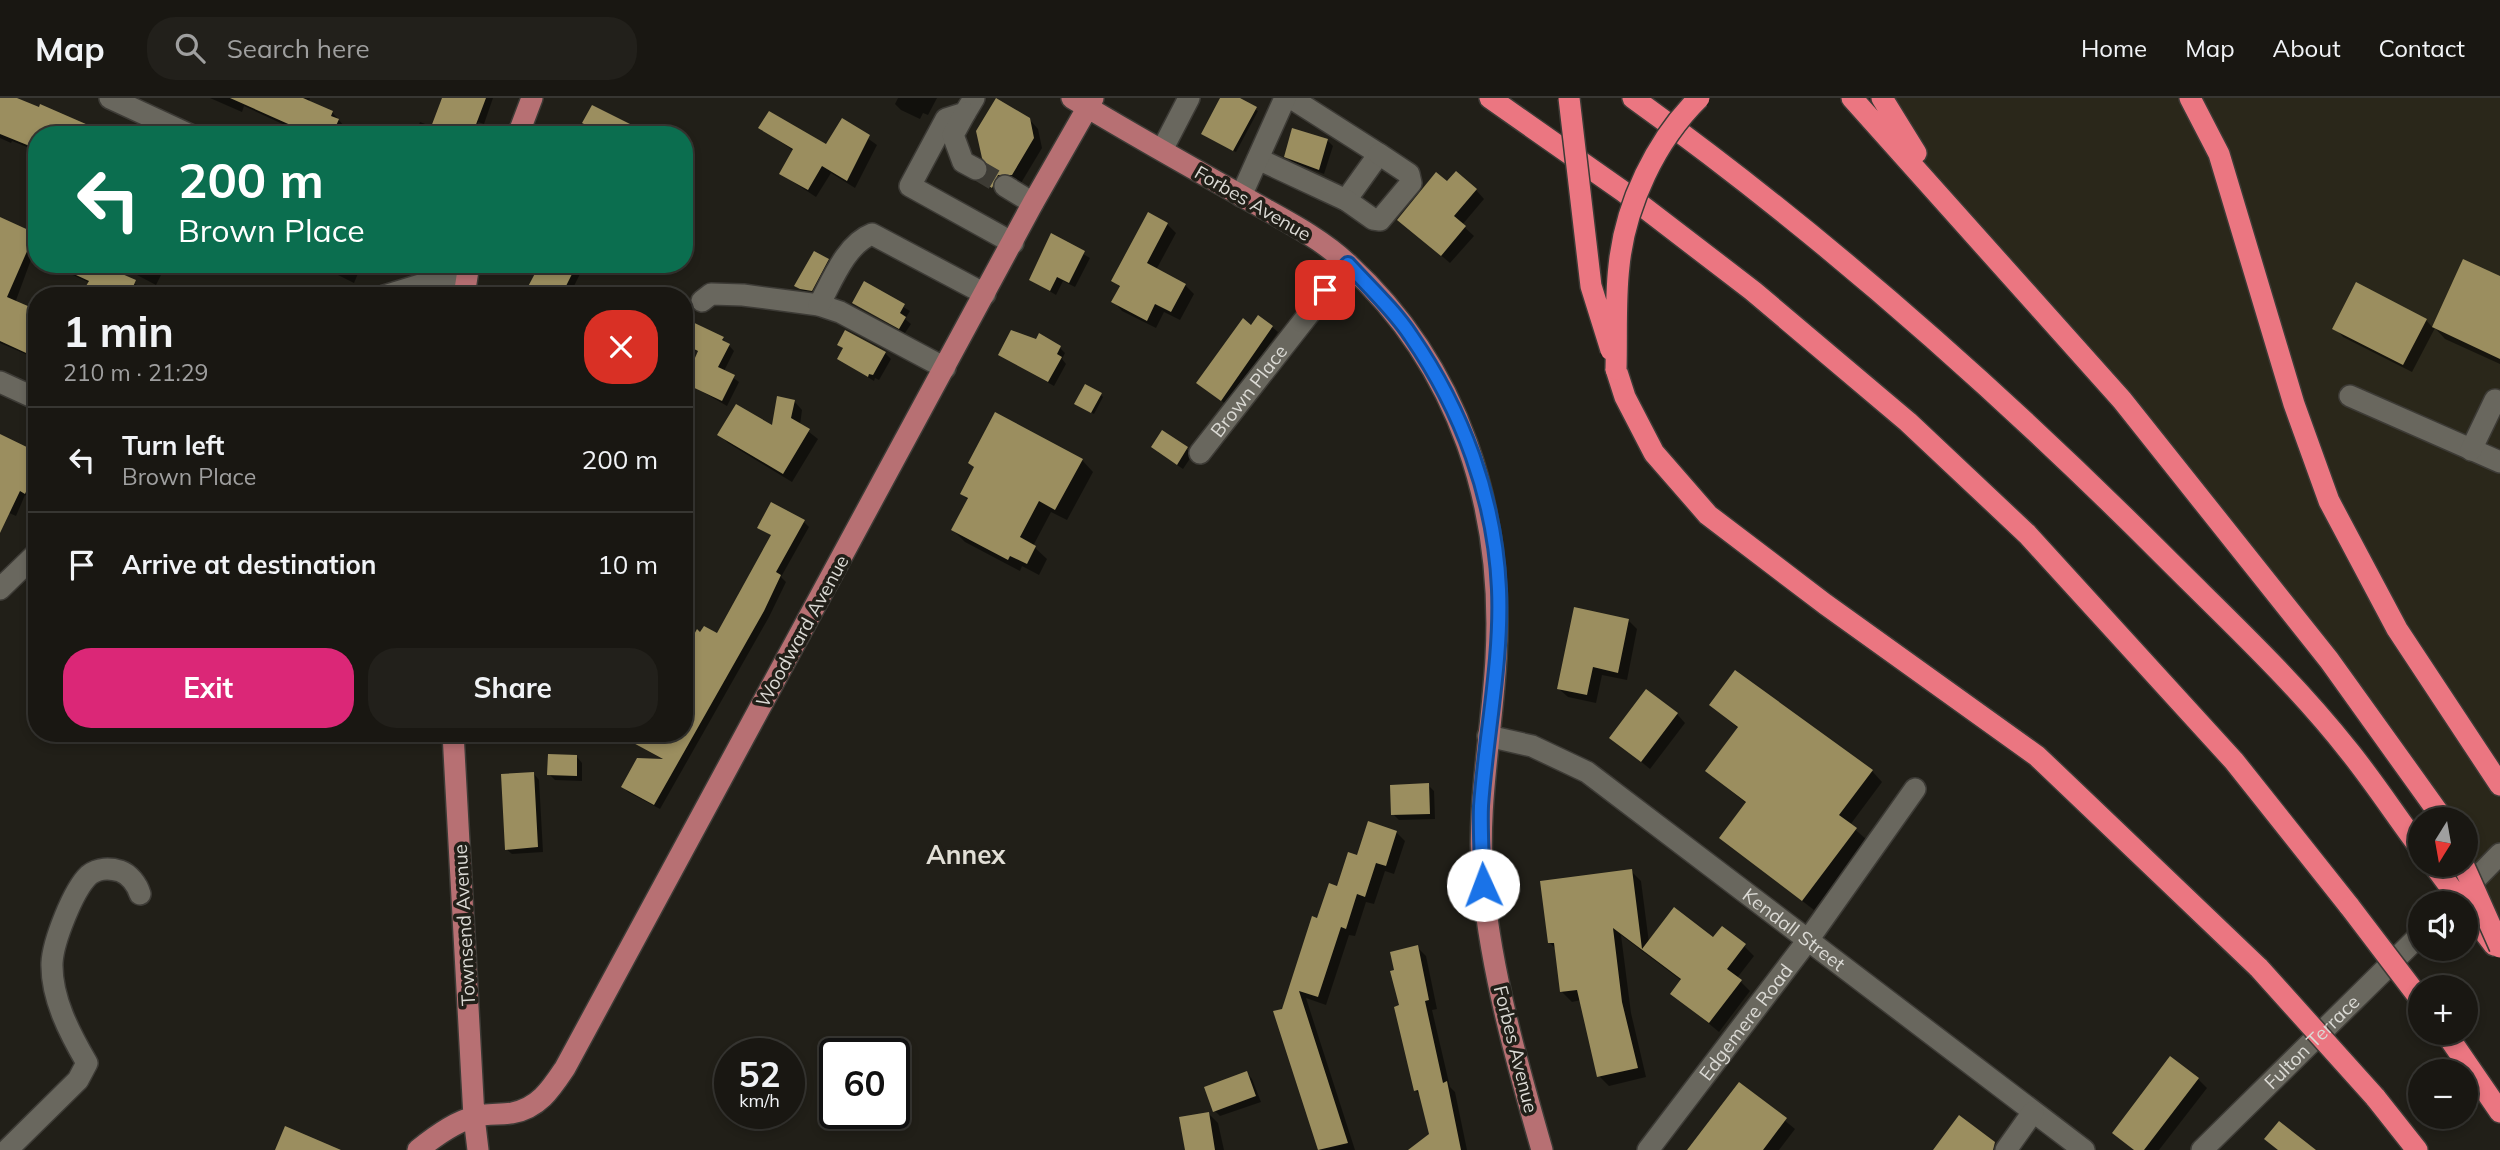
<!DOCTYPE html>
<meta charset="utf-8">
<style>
:root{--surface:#191712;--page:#22201b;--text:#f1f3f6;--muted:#9f9f9f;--line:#373632;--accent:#db2777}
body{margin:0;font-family:Mulish,sans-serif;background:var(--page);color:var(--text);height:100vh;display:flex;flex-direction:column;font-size:26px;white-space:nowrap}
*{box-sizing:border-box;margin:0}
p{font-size:23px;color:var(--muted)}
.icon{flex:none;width:38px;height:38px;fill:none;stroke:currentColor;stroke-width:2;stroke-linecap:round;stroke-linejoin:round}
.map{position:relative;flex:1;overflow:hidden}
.side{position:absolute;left:28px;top:189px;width:665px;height:455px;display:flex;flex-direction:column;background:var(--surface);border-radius:28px;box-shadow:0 4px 10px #0003,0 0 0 2px var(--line)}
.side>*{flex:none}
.guide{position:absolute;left:28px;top:28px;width:665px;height:147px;border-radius:28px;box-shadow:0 4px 10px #0003,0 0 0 2px var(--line);background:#0b6e4f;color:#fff;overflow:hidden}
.needle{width:46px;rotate:191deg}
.fabs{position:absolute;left:2408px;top:709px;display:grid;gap:14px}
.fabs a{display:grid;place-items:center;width:70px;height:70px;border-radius:50%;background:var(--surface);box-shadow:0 4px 10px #0003,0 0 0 2px var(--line);font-size:35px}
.speed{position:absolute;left:714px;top:940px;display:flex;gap:14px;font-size:35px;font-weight:700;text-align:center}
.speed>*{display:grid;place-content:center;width:91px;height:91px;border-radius:50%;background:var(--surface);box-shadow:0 4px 10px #0003,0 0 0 2px var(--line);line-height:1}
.speed small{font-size:18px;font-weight:400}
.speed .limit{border:4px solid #111;border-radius:10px;background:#fff;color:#111}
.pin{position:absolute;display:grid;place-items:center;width:60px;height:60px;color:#fff;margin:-30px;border-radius:14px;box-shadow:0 4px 10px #0006}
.me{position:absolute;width:77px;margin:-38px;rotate:358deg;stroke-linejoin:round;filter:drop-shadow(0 0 5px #0008)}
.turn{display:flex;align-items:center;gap:24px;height:147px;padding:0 35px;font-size:32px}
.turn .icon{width:91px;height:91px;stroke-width:2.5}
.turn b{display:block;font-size:49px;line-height:60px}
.round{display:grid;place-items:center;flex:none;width:74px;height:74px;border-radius:28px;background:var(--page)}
.headline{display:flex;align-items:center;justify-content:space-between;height:119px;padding:0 35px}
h1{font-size:42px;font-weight:700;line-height:52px}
.cta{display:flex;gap:14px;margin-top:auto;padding:14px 35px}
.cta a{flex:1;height:80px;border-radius:28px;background:var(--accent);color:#fff;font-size:28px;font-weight:700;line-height:80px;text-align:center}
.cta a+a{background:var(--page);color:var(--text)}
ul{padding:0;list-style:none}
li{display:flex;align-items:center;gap:21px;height:105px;padding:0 35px;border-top:2px solid var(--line)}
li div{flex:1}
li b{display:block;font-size:26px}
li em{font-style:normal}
header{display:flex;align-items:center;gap:42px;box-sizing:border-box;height:98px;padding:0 35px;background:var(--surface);border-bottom:2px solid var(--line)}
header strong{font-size:33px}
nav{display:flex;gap:38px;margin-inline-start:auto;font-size:24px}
.search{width:490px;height:63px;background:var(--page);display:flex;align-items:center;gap:18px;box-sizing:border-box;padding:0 24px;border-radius:28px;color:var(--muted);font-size:26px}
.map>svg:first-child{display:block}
</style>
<header>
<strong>Map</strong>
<div class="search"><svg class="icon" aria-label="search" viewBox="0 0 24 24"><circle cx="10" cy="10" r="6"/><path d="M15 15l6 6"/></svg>Search here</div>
<nav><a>Home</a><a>Map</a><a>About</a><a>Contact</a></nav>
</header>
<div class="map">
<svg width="2500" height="1052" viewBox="0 0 2500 1052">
<rect width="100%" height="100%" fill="#211f18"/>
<!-- built -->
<path fill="#2a271a" d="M1880 0H2500V827L2466 763V721H2444L2329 562 1947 103Z"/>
<!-- shadow -->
<path fill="#0007" d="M0 0H13L114 37H37V53L12 43 11 45 0 40Z
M210 0H310L309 3 332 14 344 28 341 34 348 37H306L244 8 242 14Z
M444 0H493L484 26 478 24 474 37H415L420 24 433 29Z
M898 0H937L928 17 923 15 920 21 901 12 895 6Z
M1222 0H1236L1258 13 1236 54 1205 38Z
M1029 21 1038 31 1042 50 1021 85H1007L1001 97 984 83Z
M842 22 877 47 855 90 831 75 816 99 781 76 794 53 760 30 826 49Z
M584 25 633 37H589L592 31Z
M1327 42 1333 48 1324 76 1292 64 1286 58Z
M1447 85 1476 92 1484 101 1462 127 1474 138 1450 165 1409 130Z
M3 122 37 137V161L32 159 15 205 37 214V261L0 245Z
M1167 126 1176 135 1156 172 1185 187 1194 196 1180 222 1164 214 1156 230 1122 213 1114 204 1121 190 1113 183Z
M1052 138 1090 160 1075 189 1063 183 1056 197 1031 182Z
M828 162 833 168 817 198 802 193 796 188Z
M2464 164 2500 180V266L2445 241 2435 230 2412 274 2343 239 2335 230 2426 222 2433 230Z
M49 166H107L105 171 141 189 137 198H104L94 193 90 185Z
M142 166H157L164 171 156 187 137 177Z
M316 166H362L354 185Z
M541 166H585L569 198H525Z
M647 166H662L659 172Z
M865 186 910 213 905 221 911 226 905 235 854 205Z
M684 222 723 241 734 253 724 273 739 284 727 308 684 283 699 254 684 247Z
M1252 229H1272L1278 234 1227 307 1198 285Z
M839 246 885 255 891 261 879 282 875 280 874 283 839 261 844 251Z
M1060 250 1065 255 1062 261 1066 266 1054 288 1000 257Z
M1101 297 1103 299 1094 316 1078 308Z
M684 302 690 308 684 321Z
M794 303 802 312 800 327 818 341 792 384 728 345 719 336 773 330Z
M1163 334 1193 356 1183 371 1158 354Z
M0 338 37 356V386L31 400 25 397 16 418 0 411Z
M1082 362 1093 374 1067 422 1051 414 1033 448 1047 461 1039 477 1022 468 1020 473 965 444 953 432 969 403 962 396 975 370 970 365Z
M803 423 809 429 781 479 786 484 769 519 660 711 628 694 623 689 664 662 616 635H684L718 538 772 438 760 429Z
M1628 522 1637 531 1627 582 1602 577 1596 605 1568 599 1559 591Z
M1711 607 1872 673 1882 684 1850 727 1867 742 1814 812 1721 740 1747 706 1707 673 1739 631Z
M1677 616 1685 625 1650 671 1611 639Z
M502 635H552V642L508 645Z
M577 659 582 665V683L555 682 549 676Z
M534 676 539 682 543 754 512 756 506 751Z
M1428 687 1434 693 1435 721 1399 722 1393 716Z
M1396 734 1405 743 1394 776 1385 773 1374 806 1366 804 1355 838 1349 837 1326 907 1306 900 1355 1052H1320L1276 915 1283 912 1318 822 1358 759Z
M1631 773 1641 783 1649 845 1713 842 1744 848 1754 858 1737 880 1750 893 1719 934 1672 895 1682 883 1621 837 1631 915 1646 979 1609 988 1599 978 1581 902 1572 904 1562 894 1557 852 1550 845Z
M1417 849 1426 858 1437 911 1432 912 1450 989 1455 994 1467 1052H1411L1431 1037 1421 998 1415 992Z
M1247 975 1252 981 1261 1004 1220 1018 1215 1013Z
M2198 981 2207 990 2159 1052H2134L2114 1035Z
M1740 986 1795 1031 1779 1052H1688Z
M1209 1016 1218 1025 1224 1052H1187Z"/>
<!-- building -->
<path fill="#9b8e5f" d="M0 0H17L39 9 40 6 111 37H37V51L0 36Z
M230 0H303L333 13 331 18 339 21 332 37H313Z
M442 0H486L472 37H428Z
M996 0 1030 20 1034 40 1012 77H998L992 90 981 83 987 78 989 70 982 60 976 33Z
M1220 0H1240L1257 9 1233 53 1201 36Z
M592 7 652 37H606L582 25Z
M769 13 826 46 842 20 870 37 847 83 822 68 808 92 779 76 793 51 758 30Z
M1292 30 1328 41 1319 72 1284 59Z
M1456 73 1477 91 1454 118 1466 128 1441 158 1397 122 1436 74 1447 83Z
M1148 114 1168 125 1147 165 1186 186 1171 214 1155 206 1147 223 1111 204 1120 188 1111 183Z
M0 119 35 135 7 199 37 212V260L0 243Z
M1051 135 1085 153 1069 185 1057 179 1050 193 1029 182Z
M814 153 829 161 812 193 800 191 794 188Z
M2463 161 2500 178V261L2432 229Z
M52 166H99L136 182 129 198H109L86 188 89 183Z
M540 166H577L561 198H523Z
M864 183 905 206 900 215 906 219 899 231 852 205Z
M2356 184 2427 221 2403 267 2332 231Z
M1258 217 1273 228 1221 303 1196 285 1243 220 1251 227Z
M684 220 724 239 722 242 730 246 718 269 735 277 722 303 684 285 698 253 684 246Z
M845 232 886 254 873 277 869 276 868 279 837 261 843 250 837 247Z
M1011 232 1036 241 1039 235 1061 248 1057 256 1062 259 1048 284 998 257Z
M1085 286 1102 295 1091 315 1074 306Z
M777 298 795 302 791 320 810 331 783 376 717 337 736 306 772 327Z
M995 314 1083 361 1055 412 1039 403 1020 439 1036 448 1027 466 1010 458 1008 462 951 432 968 400 960 396 974 369 968 365Z
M1162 332 1188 349 1177 367 1151 349Z
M0 336 37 354V369L25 396 20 393 0 435Z
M771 404 805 422 776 474 781 477 764 513 654 707 621 689 637 660 663 661 615 635H684V555L697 531 700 534 704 528 717 535 771 437 757 430Z
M1574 509 1629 521 1618 575 1593 569 1587 597 1557 591Z
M1735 572 1873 672 1839 717 1857 730 1802 803 1719 740 1746 704 1705 673 1738 629 1709 607Z
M1646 591 1678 615 1641 664 1609 640Z
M548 656 577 657V678L547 677Z
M534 674 538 749 505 752 501 676Z
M1429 685 1430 716 1391 717 1390 687Z
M1368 723 1397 733 1386 768 1376 765 1365 799 1357 796 1346 831 1341 829 1318 899 1299 893 1348 1045 1318 1052 1273 913 1282 911 1312 818 1317 820 1329 785 1337 788 1348 754 1357 757Z
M1632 771 1642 851 1674 809 1713 839 1722 828 1746 846 1727 871 1742 882 1709 925 1670 896 1681 881 1613 830 1622 904 1638 970 1597 979 1577 892 1560 894 1554 845H1548L1540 783Z
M1418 847 1429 902 1425 903 1443 985 1447 983 1461 1052H1408L1429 1036 1418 992 1414 993 1394 909 1399 907 1390 873 1394 872 1390 854Z
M2170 958 2199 980 2144 1052H2134L2112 1035Z
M1247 973 1256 998 1213 1014 1204 989Z
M1739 984 1787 1020 1763 1052H1687Z
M1209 1014 1215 1052H1185L1179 1019Z
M1959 1017 1995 1044 1993 1052H1933Z
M2279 1023 2316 1052H2278L2264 1041Z
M285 1028 341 1052H275Z"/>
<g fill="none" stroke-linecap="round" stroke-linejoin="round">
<!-- minor-tunnel -->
<path stroke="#3d3b34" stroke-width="21" stroke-dasharray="21 10" stroke-linecap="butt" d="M976 71 1005 88"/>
<!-- minor casing -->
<g stroke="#3d3b36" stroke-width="24">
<g id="minor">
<path d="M110 0 190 37"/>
<path d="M974 0 965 15 946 21 910 88 1013 145"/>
<path d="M1291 0 1379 56 1346 102"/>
<path d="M965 15 953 37 963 64 976 71"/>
<path d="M1162 52 1189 0"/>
<path d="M1258 61 1346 102 1373 121 1380 122 1411 85 1409 76 1379 56"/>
<path d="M1005 88 1033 105"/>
<path d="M1241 98 1285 0"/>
<path d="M384 198 466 173"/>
<path d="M702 203 711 196 743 197 819 207 840 214 945 270"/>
<path d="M819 207C832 183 846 146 872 136L985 196"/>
<path d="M0 284 37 301"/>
<path d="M2350 298 2500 364"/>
<path d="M2471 352 2495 302"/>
<path id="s1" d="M1200 355 1348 166"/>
<path d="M0 491 37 455"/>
<path id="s2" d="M1488 638 1532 648 1587 674 2084 1052"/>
<path d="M2460 797 2500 756"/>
<path d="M7 1052 78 982 87 965C70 936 51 900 52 865 53 844 73 792 89 777 98 770 110 770 120 773 129 776 137 786 140 796"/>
<path id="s3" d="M1648 1052 1808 842 1915 691"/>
<path d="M2006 1052 2033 1014"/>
<path id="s4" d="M2202 1052 2420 837"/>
</g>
</g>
<!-- major casing -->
<g stroke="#3d3b36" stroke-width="24">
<path id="major" d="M1072 0C1128 34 1185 66 1242 98 1278 119 1317 137 1348 166 1460 269 1504 411 1496 560 1492 636 1476 710 1483 787 1492 878 1517 965 1542 1052
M518 37 532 0
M464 198 469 166
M453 635 474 1019 478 1052
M418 1052C434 1039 454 1024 474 1019 486 1015 500 1017 512 1015 539 1010 551 991 565 970L1033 105 1093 0"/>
</g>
<!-- highway casing -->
<g stroke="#3d3b36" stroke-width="24">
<path id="highway" d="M1490 0 1624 94 1753 193 1908 324 2027 436 2234 663 2350 809
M1633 0C1824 137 1998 292 2164 458 2227 521 2294 583 2349 653 2374 684 2396 718 2420 750
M1852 0 2122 302 2329 562 2443 721
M1882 0 1916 55
M2190 0 2219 56 2294 306 2329 403 2397 531 2500 687
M1616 271 1625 299 1654 355 1708 417 1825 506 2037 658 2259 870
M2466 810 2494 847
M2445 934 2500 1014
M2375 999 2417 1052"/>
</g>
<!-- minor -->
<use href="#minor" stroke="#69675e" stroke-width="21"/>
<!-- major -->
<use href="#major" stroke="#b77073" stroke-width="21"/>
<!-- highway -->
<use href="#highway" stroke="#eb7681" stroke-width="21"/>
<!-- highway-bridge casing -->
<g stroke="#3d3b36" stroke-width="24" stroke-linecap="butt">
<path id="highway-bridge" d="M1569 0 1591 188 1611 252
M1616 271C1617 237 1615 202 1619 168 1625 107 1656 42 1699 0
M2433 766 2462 805
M2463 766 2500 849
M2350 809 2420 901
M2259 870 2375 999"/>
</g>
<!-- highway-bridge -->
<use href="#highway-bridge" stroke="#eb7681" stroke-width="21"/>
</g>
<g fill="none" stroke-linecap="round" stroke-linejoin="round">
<!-- route casing -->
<g stroke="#114b97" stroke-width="18">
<path id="route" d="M1325 192 1348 166C1369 189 1394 212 1411 238 1462 312 1495 400 1499 491 1502 563 1486 636 1481 708 1480 734 1482 761 1483 787"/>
</g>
<!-- route -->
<use href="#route" stroke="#1a73e8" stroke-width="12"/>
</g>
<g text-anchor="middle" stroke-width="7" stroke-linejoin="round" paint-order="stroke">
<!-- street labels -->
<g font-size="19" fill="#dbdad5" stroke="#211f18">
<text transform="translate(1253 105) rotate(30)" y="7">Forbes Avenue</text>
<text dy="7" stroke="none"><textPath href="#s1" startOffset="79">Brown Place</textPath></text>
<text transform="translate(802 533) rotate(-61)" y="7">Woodward Avenue</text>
<text transform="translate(464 827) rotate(-93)" y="7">Townsend Avenue</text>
<text dy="7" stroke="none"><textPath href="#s2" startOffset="366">Kendall Street</textPath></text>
<text dy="7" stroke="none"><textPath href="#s3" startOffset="161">Edgemere Road</textPath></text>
<text dy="7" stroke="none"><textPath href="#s4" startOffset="154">Fulton Terrace</textPath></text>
<text transform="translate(1516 951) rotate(76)" y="7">Forbes Avenue</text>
</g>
<!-- district labels -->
<g font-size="26" font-weight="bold" fill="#e2dfd6" stroke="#211f18">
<text x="966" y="766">Annex</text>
</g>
</g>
</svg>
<div class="fabs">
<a><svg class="needle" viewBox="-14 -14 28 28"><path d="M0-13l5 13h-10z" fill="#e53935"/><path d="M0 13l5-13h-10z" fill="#9f9f9f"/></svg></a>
<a><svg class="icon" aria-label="sound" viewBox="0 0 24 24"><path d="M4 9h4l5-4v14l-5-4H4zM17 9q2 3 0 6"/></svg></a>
<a>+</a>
<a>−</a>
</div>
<div class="speed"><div>52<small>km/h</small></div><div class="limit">60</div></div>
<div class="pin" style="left:1325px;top:192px;background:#d93025"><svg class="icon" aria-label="arrive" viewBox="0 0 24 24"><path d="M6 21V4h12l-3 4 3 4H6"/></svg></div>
<svg class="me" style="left:1483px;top:787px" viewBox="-20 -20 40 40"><circle r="19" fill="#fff"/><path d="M0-13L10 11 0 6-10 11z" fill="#1a73e8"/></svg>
<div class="guide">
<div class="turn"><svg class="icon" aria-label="left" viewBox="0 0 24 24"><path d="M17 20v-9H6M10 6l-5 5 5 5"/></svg><div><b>200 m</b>Brown Place</div></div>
</div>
<section class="side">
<div class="headline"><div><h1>1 min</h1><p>210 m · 21:29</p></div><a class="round" style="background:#d93025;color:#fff"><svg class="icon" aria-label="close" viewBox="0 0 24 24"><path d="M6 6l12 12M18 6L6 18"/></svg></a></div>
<ul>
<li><svg class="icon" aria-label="left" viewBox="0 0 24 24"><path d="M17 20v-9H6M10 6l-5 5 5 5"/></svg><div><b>Turn left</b><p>Brown Place</p></div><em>200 m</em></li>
<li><svg class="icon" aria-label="arrive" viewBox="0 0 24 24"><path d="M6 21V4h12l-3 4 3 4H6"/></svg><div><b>Arrive at destination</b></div><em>10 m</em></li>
</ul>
<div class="cta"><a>Exit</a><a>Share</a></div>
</section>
</div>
